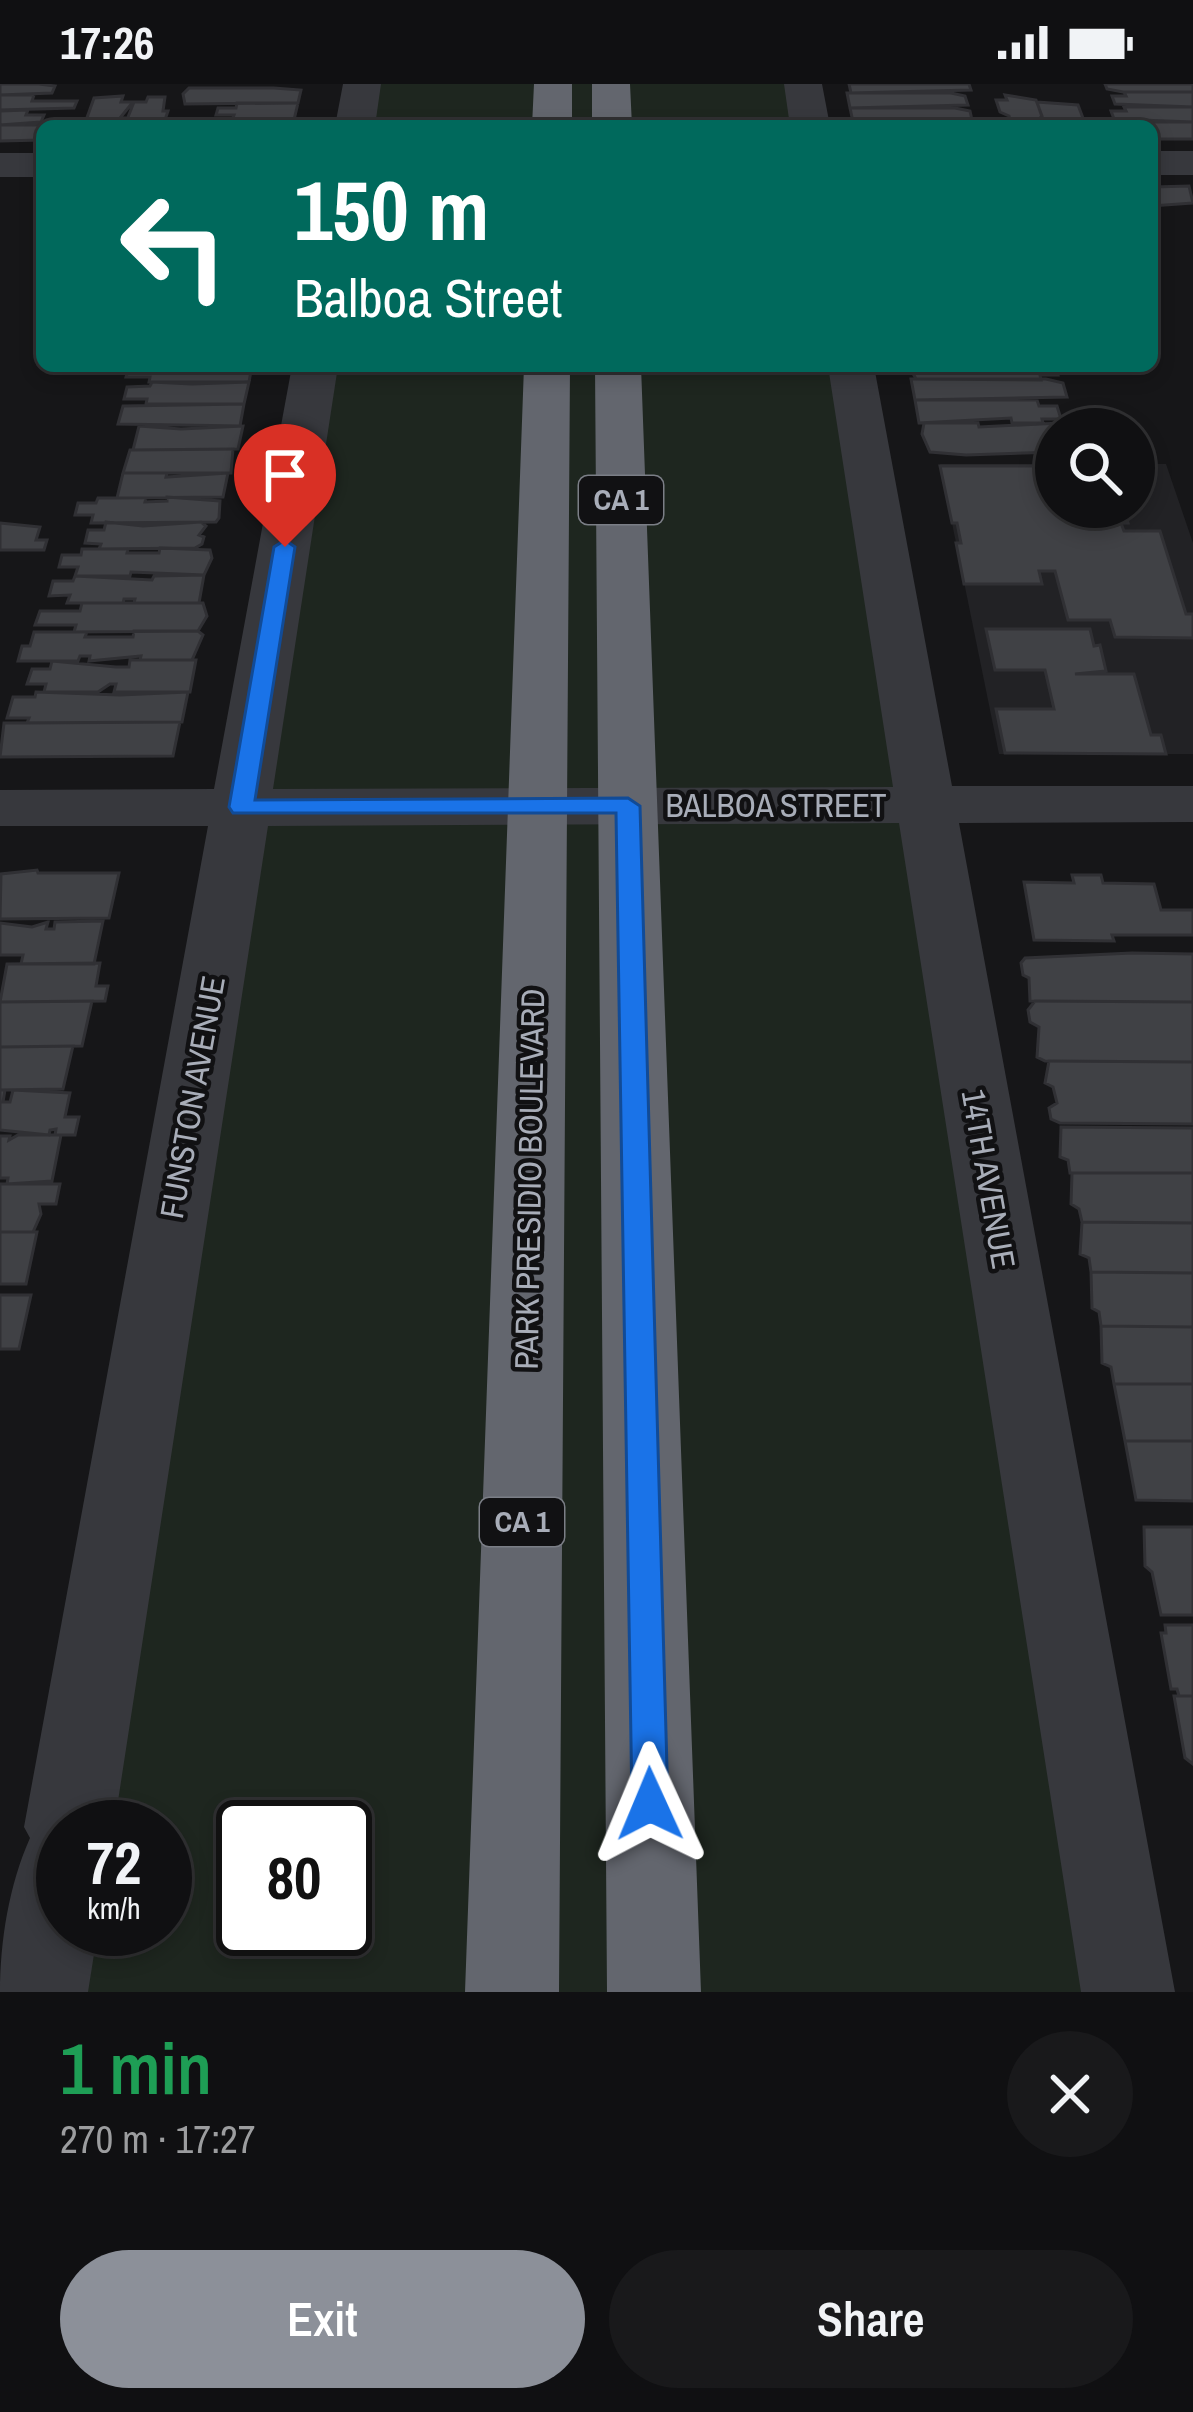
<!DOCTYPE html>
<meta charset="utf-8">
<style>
:root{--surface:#101012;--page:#19191b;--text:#f1f3f6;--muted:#9c9d9f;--line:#303032;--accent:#8c9099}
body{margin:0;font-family:"Archivo Narrow",sans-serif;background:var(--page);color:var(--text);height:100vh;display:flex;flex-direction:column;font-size:45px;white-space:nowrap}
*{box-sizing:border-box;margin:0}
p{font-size:39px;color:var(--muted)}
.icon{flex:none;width:66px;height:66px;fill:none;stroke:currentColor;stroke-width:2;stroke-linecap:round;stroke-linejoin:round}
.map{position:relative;height:1908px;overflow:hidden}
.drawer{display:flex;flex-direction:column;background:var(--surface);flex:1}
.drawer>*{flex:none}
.top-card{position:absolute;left:36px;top:36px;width:1122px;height:252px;border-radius:18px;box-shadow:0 6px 18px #0003,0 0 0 3px var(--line);background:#00695c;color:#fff;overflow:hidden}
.fabs{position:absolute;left:1035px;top:324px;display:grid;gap:24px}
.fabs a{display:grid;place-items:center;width:120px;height:120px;border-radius:50%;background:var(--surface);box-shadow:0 6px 18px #0003,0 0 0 3px var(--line);font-size:60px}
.speed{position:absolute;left:36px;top:1716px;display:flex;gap:24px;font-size:60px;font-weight:700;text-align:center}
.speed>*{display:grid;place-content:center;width:156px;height:156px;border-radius:50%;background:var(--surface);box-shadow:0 6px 18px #0003,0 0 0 3px var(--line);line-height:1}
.speed small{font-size:30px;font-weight:400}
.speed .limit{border:6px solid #111;border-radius:18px;background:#fff;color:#111}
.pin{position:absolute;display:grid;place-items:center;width:102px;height:102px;color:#fff;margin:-123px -51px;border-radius:50% 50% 50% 0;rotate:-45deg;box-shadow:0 0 12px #0007}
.pin .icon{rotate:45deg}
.me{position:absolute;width:132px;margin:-66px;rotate:359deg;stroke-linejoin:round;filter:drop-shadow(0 0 9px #0008)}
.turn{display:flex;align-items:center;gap:42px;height:252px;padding:0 60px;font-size:54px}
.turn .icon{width:156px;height:156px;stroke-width:2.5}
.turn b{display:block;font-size:84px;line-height:102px}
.round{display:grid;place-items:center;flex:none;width:126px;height:126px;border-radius:63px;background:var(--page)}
.overview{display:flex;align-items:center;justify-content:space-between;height:204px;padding:0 60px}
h1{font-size:72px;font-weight:600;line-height:90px;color:#1e9e55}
.primary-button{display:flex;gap:24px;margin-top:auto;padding:24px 60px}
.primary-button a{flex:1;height:138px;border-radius:72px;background:var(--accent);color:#fff;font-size:48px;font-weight:600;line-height:138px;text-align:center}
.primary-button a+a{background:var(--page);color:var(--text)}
.status{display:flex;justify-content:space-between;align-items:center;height:84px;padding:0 60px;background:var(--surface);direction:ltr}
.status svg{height:33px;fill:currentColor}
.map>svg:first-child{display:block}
</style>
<div class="status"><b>17:26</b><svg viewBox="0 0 49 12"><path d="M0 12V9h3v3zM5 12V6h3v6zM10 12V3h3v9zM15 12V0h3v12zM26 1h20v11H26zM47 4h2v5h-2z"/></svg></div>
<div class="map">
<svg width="1193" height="1908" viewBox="0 0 1193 1908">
<rect width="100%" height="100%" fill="#161618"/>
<!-- built -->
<path fill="#222225" d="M940 380H1056V423H1134V380H1166L1193 459V670H999Z"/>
<!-- green -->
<path fill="#1e261f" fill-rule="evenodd" d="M363 0H803L811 42H355Z
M315 282H851L1128 1908H42L63 1845H165V1743H70ZM243 1743H345V1845H243Z"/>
<!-- building -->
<path fill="#404145" stroke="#303034" stroke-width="3" d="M0 0H39L55 2 52 9 0 11Z
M849 0H969L971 6 851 9Z
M1105 0H1193V8H1123L1107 5Z
M189 4H274L301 6 298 19 185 20 183 10Z
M1124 8H1193V23L1115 20 1112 12H1126Z
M847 9H951L965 12 968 21 850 24Z
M0 11H34L32 17H77L74 24 0 26Z
M1005 11 1036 16 1042 32 1038 36 1045 42H1004L1002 36H1010L1009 32 1000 28 996 16H1007Z
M123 12 121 18H133L120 34H127L125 42H84L94 14Z
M148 13H165L163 27H168L163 42H130L132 38H126L134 18H146Z
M1037 18 1078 21 1086 42H1045Z
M237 19H298L294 36H232L234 31H216L218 24H236Z
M1124 23H1193V38L1114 35 1111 27H1126Z
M850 24H955L970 27 972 36 853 38Z
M28 26 26 31H44L41 38 0 41V27Z
M187 37H289L288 42H185Z
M854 38H983L999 42H851Z
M1151 38H1193V55H1155Z
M0 41H40L42 56 0 57Z
M1152 103 1189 102 1193 119 1152 122Z
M129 282H252L249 298H149L150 293H126Z
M909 282H1056L1058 291H1040L1041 296 916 295Z
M911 295H1046L1063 299 1067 313 915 316Z
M152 298 192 300 249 298 244 320H146L147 315H124L127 303 150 302Z
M915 316H1037L1039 322H1057L1061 335H1042L1043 339H1012L1011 334 919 339Z
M244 320 240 342 118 340 123 322Z
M924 339H978L979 343 1060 339 1062 345H1056V368L966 371 930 368 922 350Z
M139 342 181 345 243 342 238 365 133 366Z
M233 365 231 389H123L130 366Z
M940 382H1056V423H1123L1128 439H1121L1124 447H1160L1186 530H1193V554L1115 553 1110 536H1068L1055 487H1039L1042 500H964L956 459H961L957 439H952Z
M123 389H167L166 393 228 389 223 413 117 414Z
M167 413 220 417 219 434 216 438 91 439 93 431H75L78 419H96L98 414H146L145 418 167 417Z
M106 438 143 442 201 438 206 442 199 451 204 453 202 460 195 464 99 465 101 460 85 459 88 446H104Z
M0 439 40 443 36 456H47L44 466H0Z
M160 464 210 466 212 474 204 491 131 488 130 492H75L78 483H59L62 471H81L82 465H128L127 469H159Z
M204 491 199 519H134L135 515H124L123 519H67L70 511 49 512 53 497H73L75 492 152 496 154 492Z
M82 519H203L207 532 198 547 74 548 76 541H35L40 527H80Z
M986 545H1090L1094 562 1100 561 1106 587 1075 590H1134L1151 651H1161L1166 670 1005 669 996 625H1054L1045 586H995Z
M134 547H198L203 551 192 576H140L141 572 89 577 90 572H80L78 577H18L22 562H30L34 548H87L85 553H133Z
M130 576H196L190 608H114L116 600H110L98 608H44L46 600H27L32 585H50L52 577 116 583H129Z
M36 608 120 611 188 608 182 638 27 639 29 634H7L13 613H35Z
M180 638 173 672 0 673 4 639Z
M37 786 38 789H119L109 834 0 835 1 790Z
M1072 791H1101L1103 799 1154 800 1161 826H1193V851H1112L1114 857 1034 856 1024 798 1074 799Z
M103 837 94 880H21L23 871H0V839L32 843 48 838 46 845H54L55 838Z
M1132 869 1193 870V918L1030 917 1029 894 1023 891 1021 879 1025 874Z
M100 879 96 902H108L105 917 0 918 7 880Z
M92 917 82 962 0 963V918Z
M1035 917 1193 918V978L1045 977 1037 973 1039 943 1030 938 1028 926Z
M73 962 63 1005 0 1006V963Z
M1049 977 1193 978V1040L1060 1039 1051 1035 1049 1024 1057 1019 1053 1003 1045 999Z
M0 1006H5L3 1018H10L13 1006 70 1009 65 1033H79L75 1051H55L56 1045 50 1046 49 1051 0 1046Z
M1061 1043 1193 1044V1089H1070L1068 1076 1060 1073Z
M18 1051H61L52 1097 7 1100 8 1094H0V1052H10L9 1056Z
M1072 1089H1193V1139L1082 1138 1079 1125 1071 1120Z
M0 1100H60L56 1120H39L41 1130 33 1148H0Z
M1082 1138 1193 1139V1189L1091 1188 1089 1174 1080 1170Z
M0 1148H37L26 1200H0Z
M1091 1188 1193 1189V1243L1101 1242 1099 1228 1092 1224Z
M0 1211H31L19 1265H0Z
M1101 1242 1193 1243V1300H1114L1111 1283 1102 1279Z
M1114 1300H1193V1357H1125Z
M1125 1357H1193V1417L1136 1416Z
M1144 1443H1193V1531H1161L1152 1488 1145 1482Z
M1165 1541H1193V1612H1179L1177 1605H1171L1161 1549H1166Z
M1174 1612H1193V1680L1185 1674Z"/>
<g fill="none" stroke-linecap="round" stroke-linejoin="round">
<!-- minor -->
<path fill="#37383d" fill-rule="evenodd" d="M343 0H381L375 42H335Z
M784 0H822L830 42H790Z
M1152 67H1193V91H1152Z
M0 69H42V93H0Z
M292 282H338L273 705 893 703 828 282H874L952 702H1193V738L959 739 1175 1908H1081L899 739 268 742 114 1743H63V1845H98L88 1908H0C0 1857 9 1801 30 1754L24 1743 208 742H0V706L214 705Z"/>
<!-- highway -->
<path fill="#63666e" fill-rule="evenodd" d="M534 0H572V42H532Z
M592 0H630L632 42H592Z
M524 282H570L559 1908H465Z
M595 282H641L701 1908H607Z"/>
</g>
<!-- route -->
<path fill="#1a73e8" stroke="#114b97" stroke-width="3" d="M285 456 295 463 255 716 628 714 640 722 668 1720 663 1732 650 1737 637 1732 632 1720 616 729H233L229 723 274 463Z"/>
<g text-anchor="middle" stroke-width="9" stroke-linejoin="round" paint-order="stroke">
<!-- shield labels -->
<g fill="#111113" stroke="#7b7e86" stroke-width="3">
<rect x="579" y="392" width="84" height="48" rx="9"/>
<rect x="480" y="1414" width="84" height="48" rx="9"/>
</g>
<g font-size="30" font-weight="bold" fill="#a8adb8">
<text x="621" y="426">CA 1</text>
<text x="522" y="1448">CA 1</text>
</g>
<!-- street labels -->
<g font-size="33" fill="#a8adb8" stroke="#111113">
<text x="776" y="733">BALBOA STREET</text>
<text transform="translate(192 1013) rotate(-80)" y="12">FUNSTON AVENUE</text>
<text transform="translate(529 1095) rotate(-89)" y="12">PARK PRESIDIO BOULEVARD</text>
<text transform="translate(989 1095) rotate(80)" y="12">14TH AVENUE</text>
</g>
</g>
</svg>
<div class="fabs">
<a><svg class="icon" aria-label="search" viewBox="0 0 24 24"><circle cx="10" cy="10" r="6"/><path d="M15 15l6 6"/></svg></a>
</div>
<div class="speed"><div>72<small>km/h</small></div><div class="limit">80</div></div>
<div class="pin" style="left:285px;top:463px;background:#d93025"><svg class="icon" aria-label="arrive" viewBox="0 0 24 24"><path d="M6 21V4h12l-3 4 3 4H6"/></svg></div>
<svg class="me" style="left:650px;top:1720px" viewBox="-20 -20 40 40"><path d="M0-17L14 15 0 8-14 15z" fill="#1a73e8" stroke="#fff" stroke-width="4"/></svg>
<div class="top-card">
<div class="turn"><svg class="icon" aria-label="left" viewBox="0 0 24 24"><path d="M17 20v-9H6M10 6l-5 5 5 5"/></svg><div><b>150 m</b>Balboa Street</div></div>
</div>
</div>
<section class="drawer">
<div class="overview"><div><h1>1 min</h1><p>270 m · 17:27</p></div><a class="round"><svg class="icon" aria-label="close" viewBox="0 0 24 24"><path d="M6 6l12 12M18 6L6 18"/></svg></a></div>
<div class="primary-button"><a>Exit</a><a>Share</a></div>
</section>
